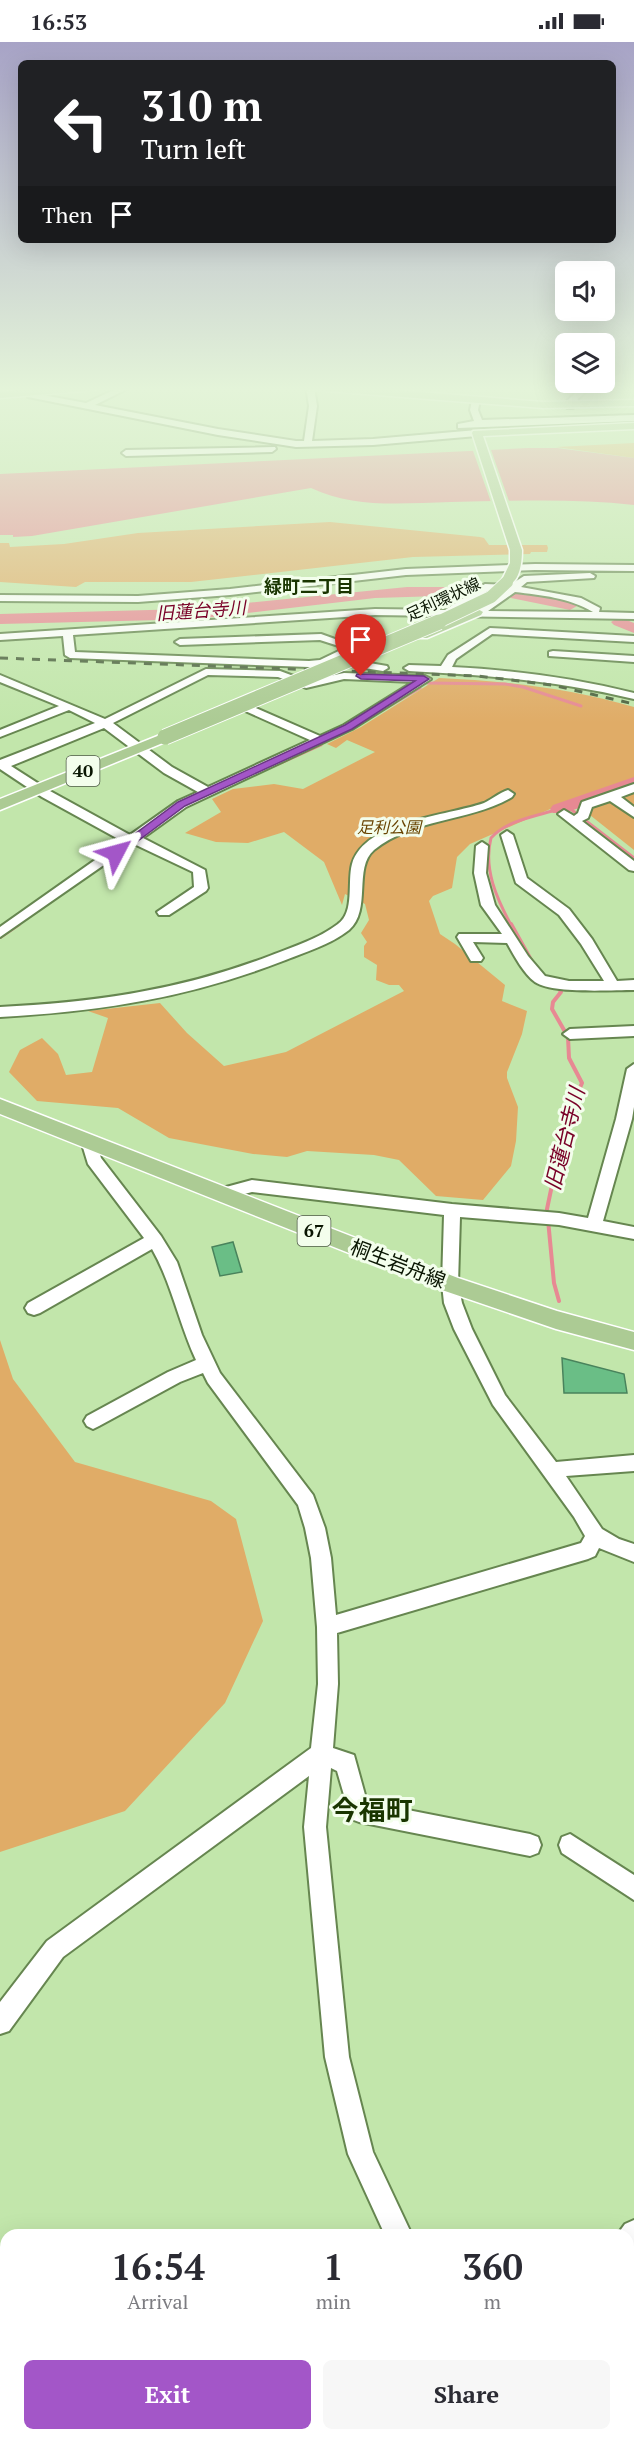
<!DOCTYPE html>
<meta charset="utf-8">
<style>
:root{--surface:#fff;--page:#f7f7f7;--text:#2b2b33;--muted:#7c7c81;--accent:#a356c8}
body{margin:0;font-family:"PT Serif","Noto Sans JP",serif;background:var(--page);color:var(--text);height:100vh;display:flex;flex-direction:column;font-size:22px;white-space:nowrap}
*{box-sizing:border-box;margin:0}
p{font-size:20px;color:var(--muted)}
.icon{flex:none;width:33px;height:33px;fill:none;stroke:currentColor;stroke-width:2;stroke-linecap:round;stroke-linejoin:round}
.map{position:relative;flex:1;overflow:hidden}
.drawer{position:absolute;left:0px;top:2187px;width:634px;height:212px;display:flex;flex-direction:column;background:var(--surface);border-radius:18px 18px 0 0;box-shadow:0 6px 24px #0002}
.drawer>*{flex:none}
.guide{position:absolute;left:18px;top:18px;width:598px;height:183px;border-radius:9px;box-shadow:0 6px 24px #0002;background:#202124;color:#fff;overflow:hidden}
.fabs{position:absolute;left:555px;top:219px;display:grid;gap:12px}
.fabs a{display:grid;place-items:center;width:60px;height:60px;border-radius:9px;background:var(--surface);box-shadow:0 6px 24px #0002;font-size:30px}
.pin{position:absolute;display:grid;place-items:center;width:51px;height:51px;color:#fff;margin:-62px -26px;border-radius:50% 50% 50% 0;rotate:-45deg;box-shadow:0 0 6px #0007}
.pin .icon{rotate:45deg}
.me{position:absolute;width:66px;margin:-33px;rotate:51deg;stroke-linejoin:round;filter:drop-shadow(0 0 4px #0008)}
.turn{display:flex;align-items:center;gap:21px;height:126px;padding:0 24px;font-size:27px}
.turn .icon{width:78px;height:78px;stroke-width:2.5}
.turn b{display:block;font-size:42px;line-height:51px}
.then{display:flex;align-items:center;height:57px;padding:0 24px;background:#0003;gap:12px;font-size:22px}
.eta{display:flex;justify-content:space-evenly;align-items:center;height:102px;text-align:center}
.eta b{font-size:36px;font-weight:700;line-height:42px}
.cta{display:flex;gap:12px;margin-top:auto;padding:12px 24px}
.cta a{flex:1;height:69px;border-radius:9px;background:var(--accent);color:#fff;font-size:24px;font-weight:700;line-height:69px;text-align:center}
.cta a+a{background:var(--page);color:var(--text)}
.status{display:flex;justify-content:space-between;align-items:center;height:42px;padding:0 30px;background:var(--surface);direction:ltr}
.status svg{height:16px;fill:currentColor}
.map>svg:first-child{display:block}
</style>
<div class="status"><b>16:53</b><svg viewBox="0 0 49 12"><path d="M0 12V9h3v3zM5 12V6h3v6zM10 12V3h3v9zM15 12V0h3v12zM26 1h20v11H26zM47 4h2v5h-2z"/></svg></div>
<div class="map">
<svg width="634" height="2398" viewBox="0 0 634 2398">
<rect width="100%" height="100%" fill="#c2e6ab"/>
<!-- green -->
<path fill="#e0ac67" d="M634 401V416L556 405Z
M330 480 480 495 484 496 489 503H547L548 506 547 510H531L530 512 413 515 191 540H85L76 545 0 540V501H9L10 505 64 502 138 491Z
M439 636C505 639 570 646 634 665V808L571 758 470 802 457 815 452 846 433 854 429 859 440 892 455 902 505 943 502 959 527 969 522 992 507 1030V1036L518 1065 516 1099 511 1124 483 1158 436 1154 399 1118 374 1113 307 1109 287 1115 253 1112 169 1096 118 1066 37 1059 9 1030 20 1008 42 996 58 1012 66 1033 92 1030 108 976 88 969 160 961 187 991 224 1024 286 1010 404 949 399 943H389L376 938 377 923 364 915V904L367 900 361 891 369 878 365 862 345 852 342 863 324 820 284 790 248 801 216 800 185 791 221 770 212 757 233 747 274 742 303 747 375 710 347 698 336 706 327 702 361 685Z
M0 1298 13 1337 75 1420 211 1459 236 1477 263 1579 225 1661 125 1769 0 1810Z"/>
<!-- water -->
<path fill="#e78993" d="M528 406H557L634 416V463C573 456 512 459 451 460 403 461 355 467 311 446L32 494 13 495V493H0V432Z"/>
<!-- pier -->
<path fill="#c2e6ab" d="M490 405 510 462 492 463 472 406Z"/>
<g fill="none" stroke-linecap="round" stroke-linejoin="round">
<!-- stream-far1 -->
<path stroke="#e78993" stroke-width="3" d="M427 641 505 642 523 645 581 664
M340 693 420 646
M274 724 321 703
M568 765 634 816
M17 883 122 810
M511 883C497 857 483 827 491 796 507 778 537 774 559 767"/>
<!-- stream -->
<path stroke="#e78993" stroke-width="4" d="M511 882 535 925
M0 895 19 882
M558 945 561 950 553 960 552 967 568 995 569 1016 582 1041 565 1081 547 1167 554 1241 559 1259"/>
<!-- river -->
<path fill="#e78993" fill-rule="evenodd" d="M407 545H472L479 549 472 553 375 556 214 575 161 578 0 582V572L187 567Z
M516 549 575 561 577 564 570 568 511 556 509 553 511 550Z
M619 575 634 581V591L614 583 611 580Z
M634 735V746L565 771H553L550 767 553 763Z"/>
</g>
<!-- building -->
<path fill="#6abe86" stroke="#49835c" stroke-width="1.5" d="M233 1200 242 1230 220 1234 212 1205Z
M562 1316 624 1332 627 1351H564Z"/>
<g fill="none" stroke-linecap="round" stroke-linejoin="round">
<!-- minor casing -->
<g stroke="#668650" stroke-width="4">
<path id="minor" d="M34 345H43L37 352 86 361 120 345H131L95 363 218 387 296 399H304L309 364 306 345H314L317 364 312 399 373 397 477 388 481 391 477 394 373 403 296 405 218 393 28 355 27 353Z
M581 345H590L574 361 573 366H567L566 360Z
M476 356 480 358 478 368 482 378 634 373V379L458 386V382L474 379 470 368 472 358Z
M275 405 276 407 272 410 126 414 122 411 126 408Z
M535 522 634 523V529L535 528 406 533 230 553 138 560 0 559V553L138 554 230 547 406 527Z
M590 531 595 534 594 536 527 540 521 545 581 556 600 566 599 570 634 571V577L375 573 73 593 75 610 309 619 320 618 345 606 320 598 180 603 175 600 180 597 321 592 360 606 336 618H352L387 624 388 626 383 629 352 624 309 625 70 616 65 613 63 594 0 598V592L375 567 445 568 485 542 510 543 524 534ZM491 547 504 549 474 568H457ZM515 550C541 553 570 556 593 570L488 569Z
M490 586 634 594V600L492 592 456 617 452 625C513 628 574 636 634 651V657C560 639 485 633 409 629L404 626 409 623 441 624 448 613Z
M553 609 634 614V620L549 614V610Z
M206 627 280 629 307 639 344 631 425 634 431 637 352 687 186 765 143 796 205 828 208 846 206 849 169 873H159L157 870 194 845 193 830 134 802 0 895V885L122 799 42 755 0 727V718L95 681 69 668 0 695V688L59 664 0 640V633L105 677ZM208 633 278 635 306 646 344 637 413 640 344 683 320 694 251 664H243V668L310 698 208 745 172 725 113 681ZM104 686 164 731 198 750 178 759 130 793 50 749 11 724Z
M634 742V750L621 755 634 765V775L610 759 592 765 588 776 582 779 634 819V829L629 828 558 772 564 768 574 774 578 771 582 760Z
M508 748 514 752 512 755C469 780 413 776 374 808 353 826 372 868 349 888 330 903 305 910 283 919 187 956 102 969 0 975V965C97 960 181 948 272 913 295 904 318 897 338 882 355 870 347 840 352 822 365 778 448 774 484 761 492 757 499 751 508 748Z
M507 789 513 793 527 836 569 867 592 897 617 939 634 938V948C611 948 553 952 535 940 523 931 514 913 507 901L473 900 483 916 481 919H471L457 895 459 892H502L481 863 474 831 476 804 482 800 488 804 486 831 495 863 528 914 545 934 569 939H604L581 902 559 873 516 841 501 793Z
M634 984V994L570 997 563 992 570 987Z
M634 1022V1065L632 1077 603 1179 634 1185V1197L559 1183 460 1175 458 1242 462 1261 472 1287 505 1353 556 1420 634 1413V1429L566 1434 602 1487 619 1497 634 1502V1520L599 1506 595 1514 588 1517 337 1591 338 1642 333 1706 354 1713 367 1760 530 1792 538 1795 541 1803 538 1811 530 1814 359 1780 351 1777 337 1729 331 1726 326 1785 349 2015 373 2110 412 2193H385L348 2112 325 2015 304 1785 309 1734 63 1915 9 1989 0 1992V1960L47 1899 311 1706 318 1642 317 1585 311 1516 305 1486 298 1463 208 1341 203 1331 180 1340 99 1384 93 1387 87 1384 84 1379 87 1374 168 1330 196 1318C179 1282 172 1242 152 1207L40 1271 34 1273 28 1271 25 1266 28 1261 144 1196 88 1122 81 1099 84 1095H94L101 1116 161 1194 177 1220 202 1293 220 1331 313 1453 325 1486 331 1516 336 1573 581 1501 585 1494 574 1475 493 1363 454 1287 444 1261 442 1242 444 1173 252 1150 221 1158 215 1156 213 1152 215 1148 252 1138 452 1162 559 1171 588 1176 616 1077 627 1027Z
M570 1792 634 1833V1858L562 1811 559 1803 562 1795Z
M634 2178V2209L628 2211V2193H617L625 2182Z
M0 2353 6 2356V2384L0 2381Z
M17 2392H45L47 2398H19Z
M498 2392H527L525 2398H496Z
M573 2392H605L607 2398H575Z"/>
</g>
<!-- major casing -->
<g stroke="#fff" stroke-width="3">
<path id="major" d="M55 345H101L96 348 0 356V350Z
M309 345H358L543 360 634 358V364L543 366 314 348Z
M634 381V387L483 394 522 508C522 520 520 540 507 544L502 543 501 540 510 521V508L472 391 473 389Z
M476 566 483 570 481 573 427 596H417L415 593 417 590Z
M165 691 170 692 172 695 170 698 0 768V757Z
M0 1057 458 1236 557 1269 634 1290V1308L556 1287 442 1248 0 1072Z"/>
</g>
<!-- minor -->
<use href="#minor" fill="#fff" fill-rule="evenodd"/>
<!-- major -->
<use href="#major" fill="#accb94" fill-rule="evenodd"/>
<!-- rail-far1 -->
<path stroke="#4f6542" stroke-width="2" stroke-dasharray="6 6" stroke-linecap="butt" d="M0 347 19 345"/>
<!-- rail -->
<path stroke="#4f6542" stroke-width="3" stroke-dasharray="8 8" stroke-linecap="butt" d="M0 616 478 634 552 643 634 662"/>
<!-- major-bridge-far1 casing -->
<g stroke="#fff" stroke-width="14" stroke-linecap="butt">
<path id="major-bridge-far1" d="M436 581 491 555 507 540"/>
</g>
<!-- major-bridge casing -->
<g stroke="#fff" stroke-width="17" stroke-linecap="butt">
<path id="major-bridge" d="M165 695 439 580"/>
</g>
<!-- major-bridge-far1 -->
<use href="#major-bridge-far1" stroke="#accb94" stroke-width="12"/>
<!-- major-bridge -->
<use href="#major-bridge" stroke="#accb94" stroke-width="15"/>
</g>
<!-- sky -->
<linearGradient id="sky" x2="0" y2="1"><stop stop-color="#a7a3c6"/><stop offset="0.51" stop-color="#e4f4d9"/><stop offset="1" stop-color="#e4f4d9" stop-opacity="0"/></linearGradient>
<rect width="634" height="681" fill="url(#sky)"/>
<!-- route -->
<path fill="#a356c8" stroke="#6a3882" stroke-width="1.5" d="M357 632 424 634 429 637 352 687 185 764 119 813H112V809L178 760 345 683 415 639 361 637 356 634Z"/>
<g text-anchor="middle" stroke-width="6" stroke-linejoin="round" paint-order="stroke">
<!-- far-street labels -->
<g font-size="16" fill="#091502" stroke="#f3feec">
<text transform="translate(443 557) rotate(-25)" y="6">足利環状線</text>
</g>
<!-- far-park labels -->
<g font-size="16" font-style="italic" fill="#694402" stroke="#f3feec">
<text x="389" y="791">足利公園</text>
</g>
<!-- far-neighbourhood labels -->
<g font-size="18" font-weight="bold" fill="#193500" stroke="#f3feec">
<text x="309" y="551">緑町二丁目</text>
</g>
<!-- far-water labels -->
<g font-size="18" font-style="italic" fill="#790127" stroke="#f3feec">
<text transform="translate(201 569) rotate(-4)" y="6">旧蓮台寺川</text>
</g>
<!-- shield labels -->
<g fill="#f3feec" stroke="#4f5b48" stroke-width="1.5">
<rect x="66.5" y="714" width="33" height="30" rx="4.5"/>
<rect x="297.5" y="1174" width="33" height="30" rx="4.5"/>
</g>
<g font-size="18" font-weight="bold" fill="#091502">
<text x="83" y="735">40</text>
<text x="314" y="1195">67</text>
</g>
<!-- street labels -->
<g font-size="20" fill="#091502" stroke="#f3feec">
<text transform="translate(398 1222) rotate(21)" y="7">桐生岩舟線</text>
</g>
<!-- water labels -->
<g font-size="21" font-style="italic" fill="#790127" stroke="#f3feec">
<text transform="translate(565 1097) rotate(-76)" y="7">旧蓮台寺川</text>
</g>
<!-- near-quarter labels -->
<g font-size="27" font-weight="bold" fill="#193500" stroke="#f3feec">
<text x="372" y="1778">今福町</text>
</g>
</g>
</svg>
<div class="fabs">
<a><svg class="icon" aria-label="sound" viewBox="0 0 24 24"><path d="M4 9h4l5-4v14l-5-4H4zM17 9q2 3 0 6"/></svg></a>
<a><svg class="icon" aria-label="layers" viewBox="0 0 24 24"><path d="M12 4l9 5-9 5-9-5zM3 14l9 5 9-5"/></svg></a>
</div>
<div class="pin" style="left:361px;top:634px;background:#d93025"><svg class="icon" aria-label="arrive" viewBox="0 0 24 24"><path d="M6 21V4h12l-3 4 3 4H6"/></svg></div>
<svg class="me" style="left:116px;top:811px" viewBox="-20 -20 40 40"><path d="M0-17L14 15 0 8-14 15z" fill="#a356c8" stroke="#fff" stroke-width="4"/></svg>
<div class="guide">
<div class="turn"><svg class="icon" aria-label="left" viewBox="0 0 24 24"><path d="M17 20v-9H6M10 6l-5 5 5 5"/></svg><div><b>310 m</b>Turn left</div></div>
<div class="then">Then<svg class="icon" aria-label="arrive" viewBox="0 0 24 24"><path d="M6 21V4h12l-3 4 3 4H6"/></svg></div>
</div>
<section class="drawer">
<div class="eta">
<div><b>16:54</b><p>Arrival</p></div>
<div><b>1</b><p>min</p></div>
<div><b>360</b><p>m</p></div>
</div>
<div class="cta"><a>Exit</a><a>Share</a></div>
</section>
</div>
